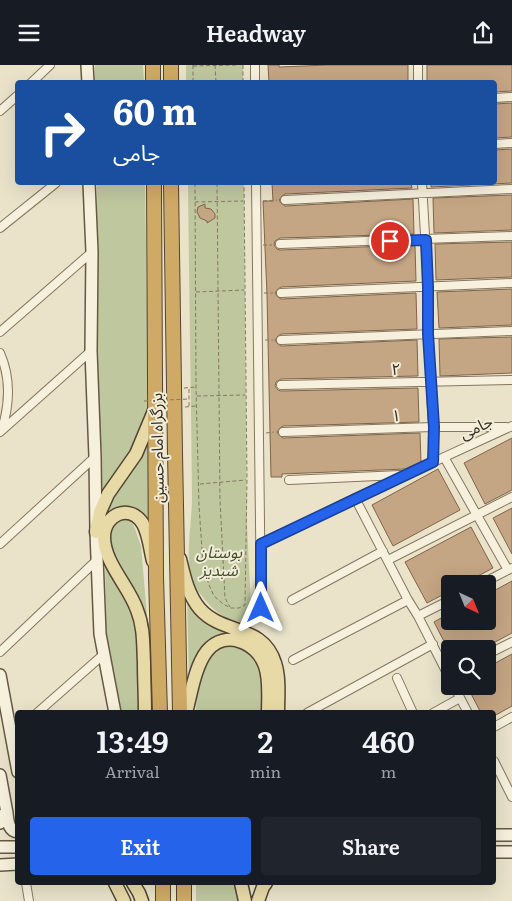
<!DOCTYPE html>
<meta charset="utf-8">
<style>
:root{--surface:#171b24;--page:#20242c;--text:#f1f3f6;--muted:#9ea1a6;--accent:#2563eb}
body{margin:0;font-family:Literata,"Noto Sans Arabic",serif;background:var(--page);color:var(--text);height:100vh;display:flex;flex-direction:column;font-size:19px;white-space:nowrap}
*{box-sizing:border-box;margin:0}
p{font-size:16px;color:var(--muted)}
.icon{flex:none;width:28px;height:28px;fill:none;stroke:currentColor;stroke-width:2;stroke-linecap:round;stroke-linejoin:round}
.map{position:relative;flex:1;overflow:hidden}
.details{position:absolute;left:15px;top:645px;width:481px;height:175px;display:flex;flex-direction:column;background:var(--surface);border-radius:5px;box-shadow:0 5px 20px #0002}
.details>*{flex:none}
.hud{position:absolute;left:15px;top:15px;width:482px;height:105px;border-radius:5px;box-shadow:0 5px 20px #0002;background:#1a4fa0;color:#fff;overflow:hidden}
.needle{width:32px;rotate:137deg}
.tools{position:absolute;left:441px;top:510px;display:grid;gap:10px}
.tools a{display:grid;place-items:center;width:55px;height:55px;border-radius:5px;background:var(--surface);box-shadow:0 5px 20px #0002;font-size:25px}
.pin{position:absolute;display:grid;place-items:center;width:42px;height:42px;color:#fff;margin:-21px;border:2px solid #fff;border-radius:50%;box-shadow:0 1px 5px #0007}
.me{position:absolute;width:55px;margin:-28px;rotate:0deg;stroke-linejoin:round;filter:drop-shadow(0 0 4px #0008)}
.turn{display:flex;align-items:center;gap:18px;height:105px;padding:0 15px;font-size:22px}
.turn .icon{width:65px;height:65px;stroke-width:2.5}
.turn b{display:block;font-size:35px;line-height:42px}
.eta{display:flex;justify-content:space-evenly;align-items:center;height:85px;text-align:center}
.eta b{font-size:30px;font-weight:600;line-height:35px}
.action{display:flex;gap:10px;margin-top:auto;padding:10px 15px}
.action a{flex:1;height:58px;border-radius:5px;background:var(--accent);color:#fff;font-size:20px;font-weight:600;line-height:58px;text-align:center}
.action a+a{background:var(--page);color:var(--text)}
header{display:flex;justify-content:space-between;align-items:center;height:65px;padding:0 15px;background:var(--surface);font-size:22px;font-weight:600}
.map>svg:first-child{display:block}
</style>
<header><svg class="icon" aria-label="menu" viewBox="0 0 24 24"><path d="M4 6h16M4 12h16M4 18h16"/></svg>Headway<svg class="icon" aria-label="share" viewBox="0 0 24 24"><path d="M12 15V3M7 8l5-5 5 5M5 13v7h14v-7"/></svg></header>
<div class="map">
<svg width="512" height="836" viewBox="0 0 512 836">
<rect width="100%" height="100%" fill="#eae3ca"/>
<!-- green -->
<path fill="#bfc79f" d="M95 0H143L144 17H95Z
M186 0H243V17H186Z
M97 118H145L147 244V344L136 382 99 433Z
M188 118H244L247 459 251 544 249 559C226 555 217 550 202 531 199 527 195 524 193 519 184 499 192 456 192 433 191 327 189 223 188 118Z
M149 373 148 461 117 444C111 445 107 449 101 451Z
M125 454 129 455 134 461 141 481 148 562C146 556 145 550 142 544 134 527 86 461 125 454Z
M105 493 132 544 139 586 141 647H119L108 586 106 563Z
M187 534 229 568 221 570 189 614Z
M230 580C267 583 262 621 262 647L196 648C197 628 198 600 215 586 219 583 225 582 230 580Z
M196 818H235L241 836H196Z"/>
<!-- building -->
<path fill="#c4a584" stroke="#816449" d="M268 0H279V2L328 0H408V18H269Z
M427 0H512V26L495 27V18H427Z
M512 38V72L495 73V39Z
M512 84V118L431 122V118H495V85Z
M272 118H411L412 123 285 129 282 131 279 135 281 138 285 141 413 134 414 169 280 173 275 176 274 180 277 184 280 185 415 180 416 216 281 222 278 224 275 228 277 231 281 234 416 228 417 264 281 269 278 271 275 275 277 278 281 281 417 275 418 311 281 314 276 317 275 321 278 325 281 326 418 323 419 357 283 361 280 363 277 367 279 370 283 373 420 368 421 397 405 404 282 409V412H271L267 230 263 136H273Z
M512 130V165L434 168 433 133Z
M205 139V143L211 144 215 149V153L207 158V156L200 153 197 147 198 142Z
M512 177V212L436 215 435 179Z
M512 224V260L439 263 437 227Z
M512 272V308L440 311 439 274Z
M512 373V425L485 439 464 398Z
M438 404 460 445 393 481 372 440Z
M512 443V489L493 453Z
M471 462 493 503 463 519H450V526L427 538 405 497Z
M512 516V568L482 584H448L434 557 450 548V556H488V529Z
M512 589V641L494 651V648H481L467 621H488V602Z"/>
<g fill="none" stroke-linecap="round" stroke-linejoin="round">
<!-- street casing -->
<g stroke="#857760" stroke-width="10">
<path id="street" d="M255 0V18
M418 0V18
M31 18 50 0
M495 33 512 32
M0 46 18 30
M495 79 512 78
M256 118 261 543
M422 118 428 222V269L433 362V397
M285 135 512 124
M0 163 56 118
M280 179 512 171
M281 228 512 218
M0 267 92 187
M281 275 512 266
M0 288C11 313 10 338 2 364
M281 320 512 315
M0 367 91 286
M283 367 433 362H506
M444 392 508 505 512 503
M289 415 400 410
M355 433 408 535 418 551 450 614
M0 479 95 392
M261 479 355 433 512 361
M388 495 512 432
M481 519 508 505
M292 535 383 486
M418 551 450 535
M0 587 97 495
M488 589 512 577
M293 595 408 535
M397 613 413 648
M454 621 468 648
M37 648 104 589
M307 648 433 579
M433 648 460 633
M494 662 512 652
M494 696 512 732
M26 818 29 836"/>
</g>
<!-- secondary casing -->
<g stroke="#675843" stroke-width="14">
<path id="secondary" d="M87 0 88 18
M89 118 92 187 91 286 95 392 96 467 100 569 115 648
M0 610 18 707
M0 710 7 748 0 758
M3 750 7 748C8 756 8 766 18 767
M494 770H512
M0 782H18
M494 787H512
M0 800 18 799"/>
</g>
<!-- primary casing -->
<g stroke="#534534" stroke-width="15">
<path id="primary" d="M96 467 100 447 108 429 136 389 154 346
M180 494C184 511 188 530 200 544 223 570 263 559 275 598 280 613 278 632 278 648
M145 648C145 631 144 614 144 598 143 579 144 562 137 545 129 521 104 498 104 472 104 449 130 438 143 459 149 470 150 484 153 496
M186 648C191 629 195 601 207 586 225 564 257 577 265 601 270 615 268 633 268 648
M115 818 124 836
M133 818 139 828 142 836
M241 818 245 836
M258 836 263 822 266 818"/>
</g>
<!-- highway casing -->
<g stroke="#534534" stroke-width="16">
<path id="highway" d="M153 0V18
M171 0V18
M154 118 156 512 160 648
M171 118 175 388 180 648
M163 818V836
M184 818V836"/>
</g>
<!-- path -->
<path stroke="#857760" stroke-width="1" stroke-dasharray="4 2.5" stroke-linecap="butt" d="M193 0V18
M215 0 216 18
M243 0V18
M193 1 237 0
M195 118 196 322 199 441 203 499 209 520 214 531 223 539 231 543H239L245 540 247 415 244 118
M217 118 220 435 225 533 230 542
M263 136 277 135
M195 137 243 136
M263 180H272
M196 227 244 225
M264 228H273
M265 275H273
M184 323 195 322
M197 331 245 330
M189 341V323
M185 342 196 341
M266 368 274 367
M200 419 246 415"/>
<!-- street -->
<use href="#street" stroke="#f6f0dd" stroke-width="8"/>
<!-- secondary -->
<use href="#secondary" stroke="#f6f0dd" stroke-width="11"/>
<!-- primary -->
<use href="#primary" stroke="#e8daa7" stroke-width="12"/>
<!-- highway -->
<use href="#highway" stroke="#cfaa66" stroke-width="14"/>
<!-- path-bridge -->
<path stroke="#857760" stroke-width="1" stroke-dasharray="4 2.5" stroke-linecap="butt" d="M144 336 189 334"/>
</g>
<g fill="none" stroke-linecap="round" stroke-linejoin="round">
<!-- route casing -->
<g stroke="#184099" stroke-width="12">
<path id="route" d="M261 543V479L433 397 434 362 428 269V222L426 175 390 176"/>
</g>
<!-- route -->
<use href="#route" stroke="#2563eb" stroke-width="9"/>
</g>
<g text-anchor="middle" stroke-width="4" stroke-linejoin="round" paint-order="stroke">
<!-- street labels -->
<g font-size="16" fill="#372e22" stroke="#f2edd9">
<text transform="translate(396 304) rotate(-1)" y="6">۲</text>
<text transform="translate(396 350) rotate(-2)" y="6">۱</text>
<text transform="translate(476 362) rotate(-25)" y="6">جامی</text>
<text transform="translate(157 383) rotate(-91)" y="6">بزرگراه امام حسین</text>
</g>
<!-- park labels -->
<g font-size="16" font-style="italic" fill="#44512b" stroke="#f2edd9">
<text x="219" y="493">بوستان<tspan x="219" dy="18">شبدیز</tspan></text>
</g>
</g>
</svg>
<div class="tools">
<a><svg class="needle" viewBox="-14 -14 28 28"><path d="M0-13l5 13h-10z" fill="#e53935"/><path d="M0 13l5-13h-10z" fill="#9ea1a6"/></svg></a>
<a><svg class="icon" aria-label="search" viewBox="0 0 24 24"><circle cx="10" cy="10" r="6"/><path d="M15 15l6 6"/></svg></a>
</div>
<div class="pin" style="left:390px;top:176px;background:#d93025"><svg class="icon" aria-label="arrive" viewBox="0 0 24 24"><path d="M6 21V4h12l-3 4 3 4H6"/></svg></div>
<svg class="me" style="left:261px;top:543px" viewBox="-20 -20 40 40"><path d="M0-17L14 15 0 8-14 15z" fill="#2563eb" stroke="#fff" stroke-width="4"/></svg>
<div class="hud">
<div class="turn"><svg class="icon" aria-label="right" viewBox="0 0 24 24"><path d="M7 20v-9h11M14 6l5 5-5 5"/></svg><div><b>60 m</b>جامی</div></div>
</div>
<section class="details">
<div class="eta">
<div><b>13:49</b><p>Arrival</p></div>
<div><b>2</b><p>min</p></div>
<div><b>460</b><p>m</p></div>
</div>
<div class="action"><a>Exit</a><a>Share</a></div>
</section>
</div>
